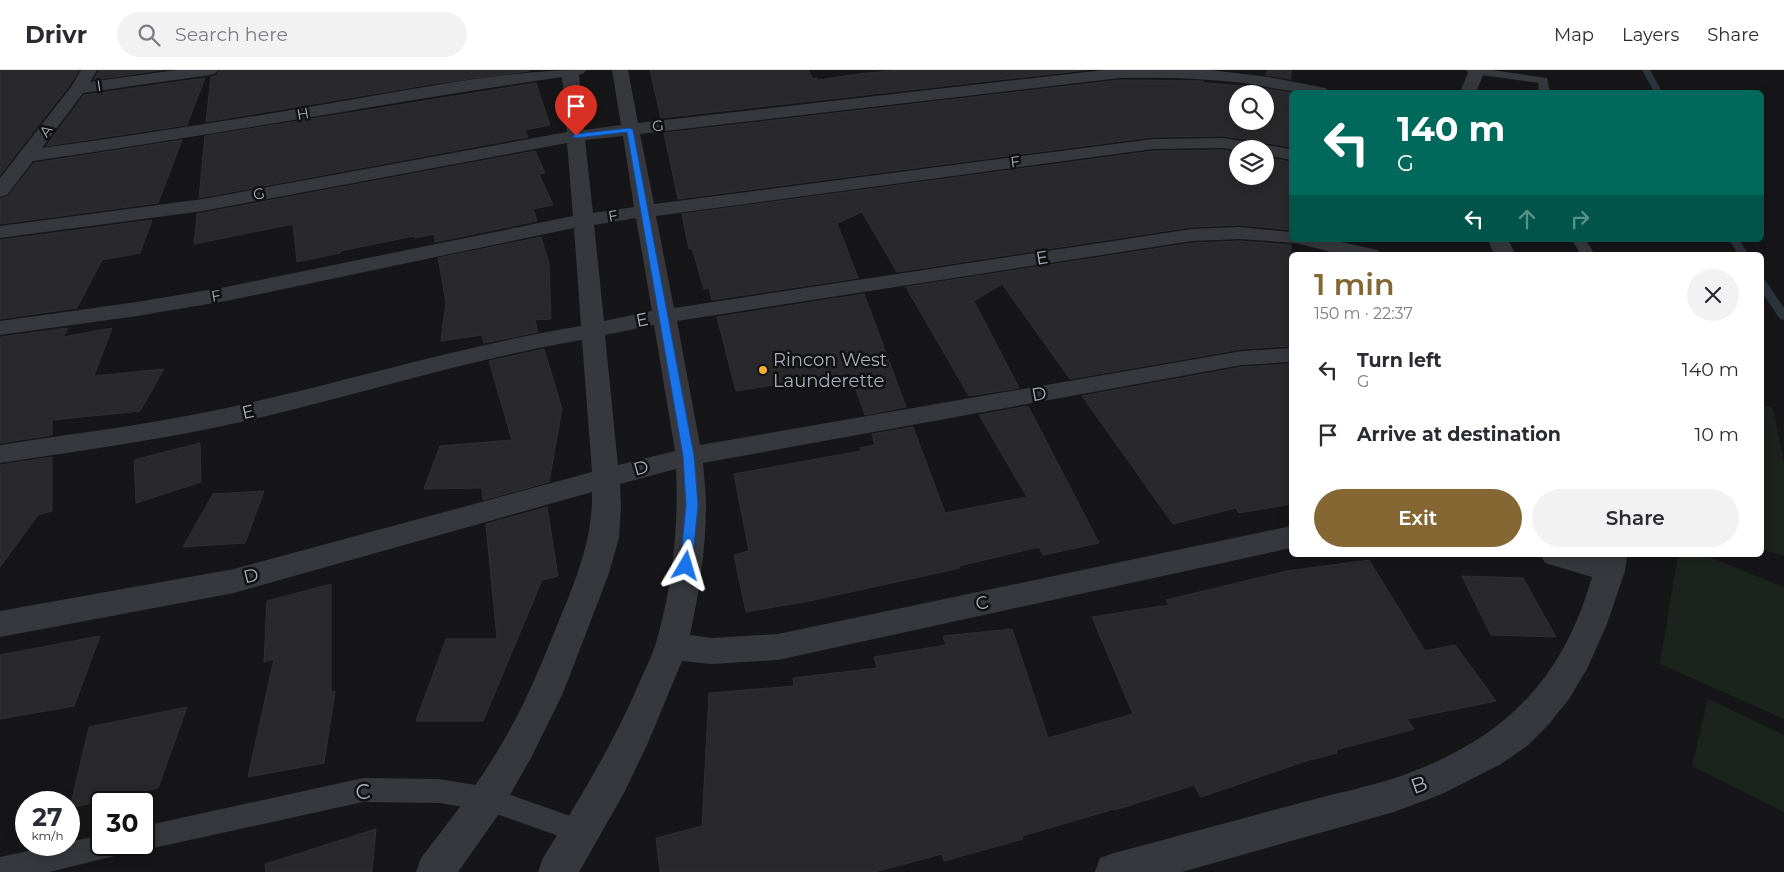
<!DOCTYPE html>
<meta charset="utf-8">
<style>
:root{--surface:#fff;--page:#f2f2f3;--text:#2b2b33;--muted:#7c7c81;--line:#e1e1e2;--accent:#856733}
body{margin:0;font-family:Montserrat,sans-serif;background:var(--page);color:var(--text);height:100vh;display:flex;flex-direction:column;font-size:19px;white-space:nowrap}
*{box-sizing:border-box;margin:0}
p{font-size:16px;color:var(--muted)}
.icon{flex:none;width:28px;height:28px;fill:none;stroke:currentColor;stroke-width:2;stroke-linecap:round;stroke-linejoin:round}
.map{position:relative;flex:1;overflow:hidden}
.sheet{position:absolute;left:1289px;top:182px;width:475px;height:305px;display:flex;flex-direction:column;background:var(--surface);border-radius:8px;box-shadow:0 2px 12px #0003}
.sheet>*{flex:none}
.guide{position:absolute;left:1289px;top:20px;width:475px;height:152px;border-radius:8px;box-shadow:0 2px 12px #0003;background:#00695c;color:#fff;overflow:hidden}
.controls{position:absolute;left:1229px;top:15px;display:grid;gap:10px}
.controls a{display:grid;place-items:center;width:45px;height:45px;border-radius:50%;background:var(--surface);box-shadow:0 2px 12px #0003;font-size:25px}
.speed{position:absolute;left:15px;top:721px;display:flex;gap:10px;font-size:25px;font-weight:700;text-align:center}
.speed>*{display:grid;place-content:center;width:65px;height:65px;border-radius:50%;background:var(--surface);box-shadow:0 2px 12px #0003;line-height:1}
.speed small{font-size:12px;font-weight:400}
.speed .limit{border:2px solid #111;border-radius:8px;background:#fff;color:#111}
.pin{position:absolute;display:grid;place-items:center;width:42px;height:42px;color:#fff;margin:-51px -21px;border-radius:50% 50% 50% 0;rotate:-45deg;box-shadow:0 0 5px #0007}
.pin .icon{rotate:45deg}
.me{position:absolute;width:55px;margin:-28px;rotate:7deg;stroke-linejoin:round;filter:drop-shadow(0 0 4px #0008)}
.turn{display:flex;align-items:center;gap:18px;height:105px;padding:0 25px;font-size:22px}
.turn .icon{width:65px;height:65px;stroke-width:2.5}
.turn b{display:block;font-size:35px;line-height:42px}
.lanes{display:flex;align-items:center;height:48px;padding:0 25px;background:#0003;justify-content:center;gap:25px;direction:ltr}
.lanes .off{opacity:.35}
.round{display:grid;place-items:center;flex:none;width:52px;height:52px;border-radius:26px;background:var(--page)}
.summary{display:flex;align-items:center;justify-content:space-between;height:85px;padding:0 25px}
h1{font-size:30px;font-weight:600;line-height:38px;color:var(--accent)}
.primary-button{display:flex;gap:10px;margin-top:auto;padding:10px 25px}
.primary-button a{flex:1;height:58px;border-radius:30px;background:var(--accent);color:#fff;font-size:20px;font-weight:600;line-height:58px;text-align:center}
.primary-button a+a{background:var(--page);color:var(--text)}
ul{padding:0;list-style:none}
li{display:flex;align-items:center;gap:15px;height:65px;padding:0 25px}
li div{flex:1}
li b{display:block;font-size:19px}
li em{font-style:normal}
header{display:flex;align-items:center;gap:30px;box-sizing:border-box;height:70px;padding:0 25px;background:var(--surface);border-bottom:1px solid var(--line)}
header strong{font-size:24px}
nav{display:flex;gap:28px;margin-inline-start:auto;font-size:18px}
.search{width:350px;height:45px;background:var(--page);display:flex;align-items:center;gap:12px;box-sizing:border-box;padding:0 18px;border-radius:28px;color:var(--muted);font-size:19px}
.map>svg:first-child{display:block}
</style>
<header>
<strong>Drivr</strong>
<div class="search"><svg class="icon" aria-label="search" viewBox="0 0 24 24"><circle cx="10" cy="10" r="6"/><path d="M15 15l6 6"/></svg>Search here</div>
<nav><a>Map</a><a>Layers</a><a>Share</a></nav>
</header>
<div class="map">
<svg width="1784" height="802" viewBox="0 0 1784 802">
<rect width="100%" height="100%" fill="#161618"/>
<!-- green -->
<path fill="#1c231d" d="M1761 335 1773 338 1784 393V486L1761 479Z
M1678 485H1704L1784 517V649L1660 594Z
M1708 629 1784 665V742L1692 696Z"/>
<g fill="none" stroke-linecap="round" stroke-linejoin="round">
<!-- stream -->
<path fill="#2c353c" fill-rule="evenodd" d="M1642 0H1650L1662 22H1654Z
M1729 170H1739L1749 185H1739Z
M1761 209 1765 210 1784 238V250L1780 249 1761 221Z"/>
</g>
<!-- building -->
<path fill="#29292c" stroke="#303034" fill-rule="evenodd" d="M0 0H79L69 16 0 105Z
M99 0H162L94 10Z
M220 0H529V1L438 13 206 52 211 7 217 5Z
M650 0H808L813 9 817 8 818 10 858 4 900 0H1087L661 48Z
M1268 0H1291V9L1266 5Z
M205 8 187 55 46 76 84 25Z
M1120 10 1203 11 1205 13 1258 17 1291 23V77L1224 66 1153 67 678 129 664 63ZM1238 24H1265V51H1238Z
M536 13 550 55 525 60 528 67 199 128 205 66Z
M182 70 158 133 0 154V129L8 126 34 93Z
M1224 80 1238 83V106H1265V87L1291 92V160L1240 155 1192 157 897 202 862 142 837 153 858 208 712 230 709 218 704 219 692 178 689 179 682 144 1153 81Z
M535 81 545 103 539 104 553 135 533 139 537 151 435 172 434 164 415 168 414 166 340 181V183L297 192 293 154 194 174 197 144Z
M152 150 140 183 102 190 77 238 0 249V170Z
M541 167 549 194 551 249 535 250 538 262 484 273 482 265 441 271 446 232 438 188Z
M1240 171 1291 175V276L1242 279 1070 309 1002 214 974 231 1019 318 969 326 906 217 1192 173Z
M864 224 906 337 865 345 850 303 736 321 717 247Z
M68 258 63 267 112 258 94 306 164 299 140 341 52 350V365L0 373V267Z
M544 279 562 339 549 412 483 430 482 418 424 419 440 376 512 370 489 291Z
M1291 294V434L1239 443 1236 438 1173 454 1082 326 1242 297Z
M1028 336 1099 473 1043 485 1039 477 959 496 960 498 809 531 746 542 734 485 749 481 734 404 861 381 860 378 875 375 872 364 913 357 945 443 1027 427 979 345Z
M200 373 201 412 136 433 134 390Z
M52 387V441L38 445 0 497V395Z
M264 421 245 473 183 477 213 424Z
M547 437 558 506 542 510 483 651H416L446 569H497L486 454Z
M1369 490 1425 581 1455 575 1496 631 1407 649 1414 659 1336 680 1337 683 1306 691 1201 727 1194 715 1115 740 1114 739 1022 766 1023 769 944 791 942 784 875 802H660L656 768 702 756 709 623 794 616 793 608 877 598 874 587 946 575 943 566 1012 559 1048 668 1133 644 1092 547 1169 535 1166 530 1287 501Z
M1462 506 1523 508 1556 567 1491 565Z
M331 514V622L335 621 324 693 248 707 274 589 264 592 267 531Z
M100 566 74 636 0 649V585Z
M187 637 158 718 70 738 89 657Z
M376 759 372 802H266L265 794Z"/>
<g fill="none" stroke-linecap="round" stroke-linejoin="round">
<!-- service -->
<path fill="#37383d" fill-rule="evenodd" d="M1470 0H1492L1547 8 1550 22H1539L1538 13 1475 4 1471 3Z
M1572 170H1586L1595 185H1581Z
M363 708 439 709 488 717 590 753 594 762 590 771 581 774 488 741 439 733 363 732 144 780 134 775H144V756Z
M101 765V775H127L123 784 49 802H0V787L56 775H69V772Z"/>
<!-- minor -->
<path fill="#37383d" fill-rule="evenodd" d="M81 0H97L90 12 176 0H218L216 3 210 5 83 23 42 78C145 64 247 48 349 30 428 17 507 0 586 0L584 3 579 5 584 60 621 55 612 0H628L638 53 1104 0H1210L1269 7 1320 17 1326 18 1328 22C1301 26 1272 17 1244 13 1203 8 1162 7 1120 8L640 64 654 134 1153 69 1224 68 1291 79V90L1265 85V79H1238V81L1224 78 1153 79 656 146 674 238 1192 159 1240 157 1291 162V170H1332L1378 180 1381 185H1342L1296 173 1240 169 1192 171 677 251 700 375 1242 281 1291 278V292L1242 295 703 393C704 407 706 421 706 435 706 479 699 523 690 565L712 568 778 564 1291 456V478L778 590 712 594 682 591 647 675 624 723 579 802H538L543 788C577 733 611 678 637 618 643 604 650 590 655 576 672 520 679 457 676 399L620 414 621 437 619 468 608 506 563 623 532 686 501 741 458 802H416L421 788C452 748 483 708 508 663 528 628 543 590 558 553 576 510 593 469 592 422L234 523 0 567V541L234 499 592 402 582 270C470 289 361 324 250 350 168 369 84 380 0 393V375C84 362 170 352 253 332 362 307 470 274 581 256L574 158 226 231 137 246 0 265V251L137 232 226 217 573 146 567 73 203 141 0 168V156L203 129 567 62 562 7C385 33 210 66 33 91L7 125 0 127V108L71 17ZM623 66 634 137 593 143 585 70ZM636 148 652 241 604 251 594 155ZM654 255 675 381 618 395 605 265Z
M1466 0H1482L1484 3 1476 22H1460L1468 3Z
M1488 170H1508L1516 185H1494Z
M1541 485H1627L1625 501 1607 554 1587 599 1569 629 1549 654 1527 676 1501 694 1442 724 1394 742 1182 802H1095L1100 788 1114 783C1179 766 1243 748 1308 731 1337 723 1367 717 1395 708 1500 672 1561 615 1592 507L1545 493Z"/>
</g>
<!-- route -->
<path fill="#1a73e8" stroke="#114b97" d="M630 58 633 60 694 386 698 435 692 496 690 499H682L680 496 686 435 683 386 627 62 576 68 572 66 576 64Z"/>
<!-- markers -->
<circle fill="#f2b134" stroke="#111113" stroke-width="2" cx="763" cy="300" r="5"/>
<g text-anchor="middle" stroke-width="5" stroke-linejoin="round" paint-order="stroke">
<!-- far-street labels -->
<g font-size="15" fill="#a8adb8" stroke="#111113">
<text transform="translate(99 16) rotate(-8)" y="5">I</text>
<text transform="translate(303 44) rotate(-10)" y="5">H</text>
<text transform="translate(658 56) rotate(-7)" y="5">G</text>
<text transform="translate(46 61) rotate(-53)" y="5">A</text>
<text transform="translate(1015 92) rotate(-7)" y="5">F</text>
<text transform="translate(259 124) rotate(-11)" y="5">G</text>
<text transform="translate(613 146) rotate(-9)" y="5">F</text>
<text transform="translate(216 226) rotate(-10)" y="5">F</text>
</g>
<!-- street labels -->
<g font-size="18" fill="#a8adb8" stroke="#111113">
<text transform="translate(1042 188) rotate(-9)" y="6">E</text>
<text transform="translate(642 250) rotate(-11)" y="6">E</text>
<text transform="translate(1039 324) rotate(-10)" y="6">D</text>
<text transform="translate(248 342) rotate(-13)" y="6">E</text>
<text transform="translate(641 398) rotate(-16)" y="6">D</text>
<text transform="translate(251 506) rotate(-14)" y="6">D</text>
<text transform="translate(982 533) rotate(-12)" y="6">C</text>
</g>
<!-- poi labels -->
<g font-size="18" fill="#a8adb8" stroke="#111113" text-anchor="start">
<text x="773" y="296">Rincon West<tspan x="773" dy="21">Launderette</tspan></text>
</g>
<!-- near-street labels -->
<g font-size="21" fill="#a8adb8" stroke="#111113">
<text transform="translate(1419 715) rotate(-20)" y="7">B</text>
<text transform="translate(363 722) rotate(-6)" y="7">C</text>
</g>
</g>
</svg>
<div class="controls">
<a><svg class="icon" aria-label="search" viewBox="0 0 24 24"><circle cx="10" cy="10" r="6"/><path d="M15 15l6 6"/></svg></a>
<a><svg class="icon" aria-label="layers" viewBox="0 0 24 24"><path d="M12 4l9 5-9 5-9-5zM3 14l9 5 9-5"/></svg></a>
</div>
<div class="speed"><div>27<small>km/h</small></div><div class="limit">30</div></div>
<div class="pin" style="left:576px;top:66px;background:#d93025"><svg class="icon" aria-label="arrive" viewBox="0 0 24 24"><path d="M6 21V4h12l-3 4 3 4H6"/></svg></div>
<svg class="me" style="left:686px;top:496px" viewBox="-20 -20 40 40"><path d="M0-17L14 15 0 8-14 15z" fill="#1a73e8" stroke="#fff" stroke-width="4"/></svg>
<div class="guide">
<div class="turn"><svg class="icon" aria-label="left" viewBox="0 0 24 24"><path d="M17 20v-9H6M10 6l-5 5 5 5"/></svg><div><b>140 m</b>G</div></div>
<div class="lanes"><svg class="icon" aria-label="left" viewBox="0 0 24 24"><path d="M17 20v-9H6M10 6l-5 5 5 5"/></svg><svg class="icon off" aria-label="ahead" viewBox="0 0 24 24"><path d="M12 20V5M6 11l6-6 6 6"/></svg><svg class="icon off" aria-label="right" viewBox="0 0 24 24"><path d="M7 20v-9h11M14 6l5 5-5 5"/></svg></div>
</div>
<section class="sheet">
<div class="summary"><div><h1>1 min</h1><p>150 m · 22:37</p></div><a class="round"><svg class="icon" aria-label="close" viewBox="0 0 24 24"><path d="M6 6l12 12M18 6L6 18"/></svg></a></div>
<ul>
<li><svg class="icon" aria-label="left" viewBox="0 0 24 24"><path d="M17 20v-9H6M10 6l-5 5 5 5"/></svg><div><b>Turn left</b><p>G</p></div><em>140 m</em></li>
<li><svg class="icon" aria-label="arrive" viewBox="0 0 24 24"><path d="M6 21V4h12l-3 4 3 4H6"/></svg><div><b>Arrive at destination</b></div><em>10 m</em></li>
</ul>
<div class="primary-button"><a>Exit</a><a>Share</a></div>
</section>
</div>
